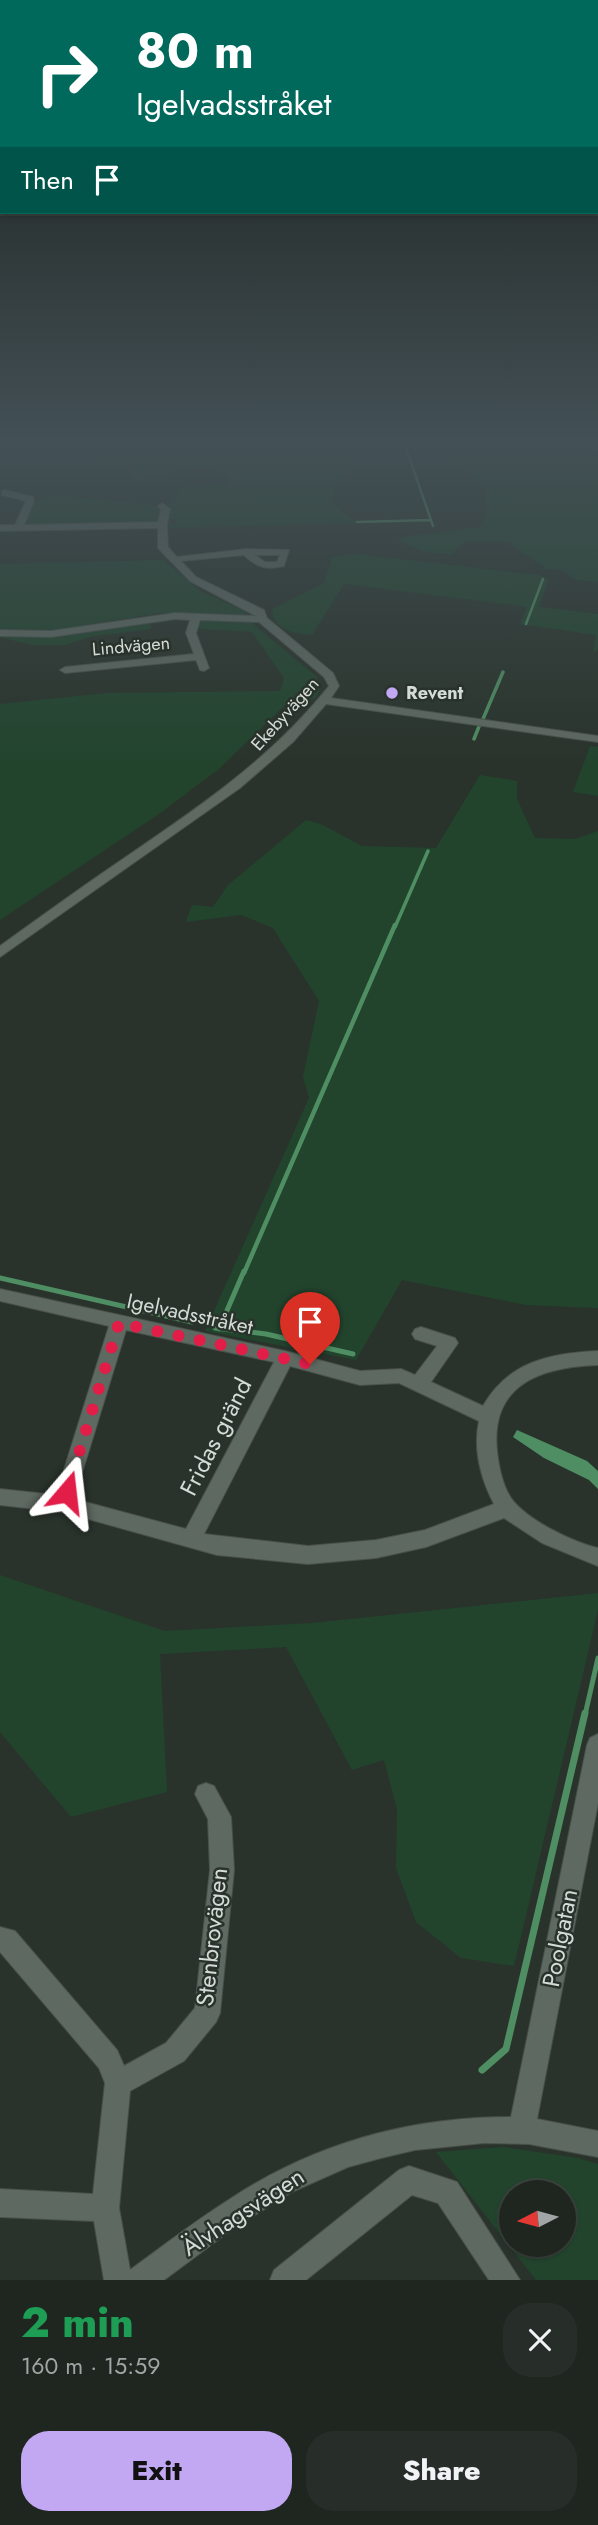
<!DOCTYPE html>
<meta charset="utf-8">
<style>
:root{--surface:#1f2620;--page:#272e29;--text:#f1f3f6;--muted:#a1a5a5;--line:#3c433e;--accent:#c2a8f3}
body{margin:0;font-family:Jost,sans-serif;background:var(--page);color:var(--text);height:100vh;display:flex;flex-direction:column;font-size:26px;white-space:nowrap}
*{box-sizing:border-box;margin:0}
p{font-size:23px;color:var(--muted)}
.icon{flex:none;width:38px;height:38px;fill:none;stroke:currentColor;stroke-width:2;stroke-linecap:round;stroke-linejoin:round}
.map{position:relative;height:2280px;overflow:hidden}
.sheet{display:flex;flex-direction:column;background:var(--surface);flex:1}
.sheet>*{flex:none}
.top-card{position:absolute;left:0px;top:0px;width:598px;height:214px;box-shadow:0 2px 5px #0004,0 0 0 2px var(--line);background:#00695c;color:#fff;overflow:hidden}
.needle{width:46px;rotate:264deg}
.fabs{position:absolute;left:499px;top:2180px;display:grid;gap:14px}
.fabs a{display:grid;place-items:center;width:77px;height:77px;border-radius:50%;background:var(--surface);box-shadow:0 2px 5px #0004,0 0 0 2px var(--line);font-size:35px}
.pin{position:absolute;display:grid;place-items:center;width:60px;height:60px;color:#fff;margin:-72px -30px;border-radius:50% 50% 50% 0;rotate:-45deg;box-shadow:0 0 7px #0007}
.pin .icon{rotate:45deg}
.me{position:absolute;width:77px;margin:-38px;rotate:17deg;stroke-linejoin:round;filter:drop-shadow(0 0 5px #0008)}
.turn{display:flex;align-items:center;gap:24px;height:147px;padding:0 21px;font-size:32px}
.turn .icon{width:91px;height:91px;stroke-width:2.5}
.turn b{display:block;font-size:49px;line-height:60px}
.then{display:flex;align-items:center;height:66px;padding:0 21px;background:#0003;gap:14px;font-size:26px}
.round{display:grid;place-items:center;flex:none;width:74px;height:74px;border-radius:28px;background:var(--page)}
.summary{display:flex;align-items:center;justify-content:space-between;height:119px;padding:0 21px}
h1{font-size:42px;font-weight:800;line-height:52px;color:#1e9e55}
.action{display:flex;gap:14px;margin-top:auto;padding:14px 21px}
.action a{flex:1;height:80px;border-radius:28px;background:var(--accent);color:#111;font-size:28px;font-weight:800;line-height:80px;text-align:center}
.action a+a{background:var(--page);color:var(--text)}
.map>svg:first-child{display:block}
</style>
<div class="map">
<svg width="598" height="2280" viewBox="0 0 598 2280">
<rect width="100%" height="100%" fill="#29332b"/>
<!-- green -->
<path fill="#22442d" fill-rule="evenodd" d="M0 445H354L361 456 353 471 337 484 330 502 357 523 165 528 166 524H175V519H167L171 502 182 488 229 483 226 473 194 467 155 478 138 481 129 477 139 464C93 458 47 459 0 456Z
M476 445H598V582L576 580 562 570 546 569 508 542H464L451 555 421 551 395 539C424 533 451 532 480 527L486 517 485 488 463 470 449 467 455 451Z
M54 495 151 505 162 510 158 521 153 523 25 525 33 502Z
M356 554 539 575 549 579 539 607 598 614V650L593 652 596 635 520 624 527 607 344 584 312 635C293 633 274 631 272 609L324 583 332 557Z
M164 560 200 591 242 610 248 615 161 613 54 630 0 629V564Z
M200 620 252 623 317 677 320 688 316 698 285 705 220 768 159 814 0 920V704L107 693 280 691 284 678 252 632 199 629 196 626Z
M150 623 151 629 89 637 66 645H31L0 637 56 636Z
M590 746 598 747V796L573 792Z
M480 775 517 781V799L535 838 575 839 598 831V1308L526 1305 402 1280 356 1360 205 1331 309 1098 303 1077 319 1001 273 928 241 915 186 922 192 905 213 907 228 885 306 820 321 824 362 846 436 848Z
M0 1575 165 1631 312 1623 598 1593V1610L514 1966 461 1958 416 1922 396 1868 397 1809 384 1760 352 1770 286 1647 160 1654 167 1792 71 1817 0 1732Z
M503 2147 578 2158 598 2164V2280H536L436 2152ZM511 2193H564V2245H511Z"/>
<!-- water -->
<path fill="#4f8e63" d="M517 1430 587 1461 598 1471V1489L589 1480 544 1458 513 1437Z"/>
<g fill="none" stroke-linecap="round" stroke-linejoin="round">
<!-- stream-far4 -->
<path stroke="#4f8e63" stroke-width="2.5" d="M405 445 433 526
M357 522 430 520
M526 624 543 579"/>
<!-- stream-far3 -->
<path stroke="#4f8e63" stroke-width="3.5" d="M483 719 503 672
M474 739 480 724
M395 927 428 851"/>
<!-- stream-far2 -->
<path stroke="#4f8e63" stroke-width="4.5" d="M244 1273 395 925"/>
<!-- stream-far1 -->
<path stroke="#4f8e63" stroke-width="5" d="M0 1278 192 1322
M215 1328 266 1334 353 1354
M219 1329 244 1271
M585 1715 598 1658"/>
<!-- stream -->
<path stroke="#4f8e63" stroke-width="7" d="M482 2070 506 2049 585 1713"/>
<!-- street casing -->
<g stroke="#49504a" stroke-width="2">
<path id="street" d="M5 490 33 497 34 501 24 525 158 522 161 510 158 506 162 503 170 509 167 525 168 547 177 557 246 549 289 550 284 566C267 570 257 568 244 555L181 561 196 577 264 610 267 618 333 673 339 686 331 698 598 736V742L326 704 293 742 240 788 0 957V946C39 918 77 890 117 863 195 810 270 760 329 686L324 677 259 622 200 620 196 633 209 668 204 671 200 670 196 660 65 673 60 670 65 667 194 654 186 633 190 620 175 619 51 637 0 636V630L51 631 175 613 256 616 190 581 158 548V528L0 531V525H15L26 501 2 495V491ZM255 555H280L277 562H265Z
M0 1289 285 1351 360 1371 401 1369 415 1375 437 1346 415 1339 412 1334 415 1329 421 1327 455 1338 458 1343 431 1382 483 1406C508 1362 550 1353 598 1351V1365C541 1367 490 1384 497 1451 499 1468 503 1489 514 1502 530 1521 574 1543 598 1548V1566L542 1543 504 1518 426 1547 376 1558 308 1564 217 1555 63 1512 0 1505V1489L56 1495 109 1326 0 1301ZM126 1330 274 1362 186 1529 74 1499ZM290 1366 360 1385 399 1383 479 1421C473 1449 481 1479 494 1504L425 1530 376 1540 308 1546 204 1534Z
M598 1734V1803L537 2119 598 2131V2157L529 2144 484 2143 415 2150 381 2158 348 2167 294 2191 234 2228 164 2280H104L94 2221 0 2217V2189L93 2194 105 2083 99 2068 0 1952V1927L15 1931 117 2050 124 2066 166 2043 195 2008 210 1870 208 1819 195 1794 198 1786 206 1783 214 1786 231 1817 234 1870 220 2013 216 2022 184 2061 130 2091 119 2208 130 2270C163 2246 195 2221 230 2199 315 2143 410 2117 511 2117L587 1745 590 1738Z
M409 2166 457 2182 520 2280H489L438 2203 412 2195 306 2280H270L274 2270 399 2170Z"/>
</g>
<!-- street -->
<use href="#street" fill="#5e6961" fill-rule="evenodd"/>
</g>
<!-- sky -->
<linearGradient id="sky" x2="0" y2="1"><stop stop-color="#171c18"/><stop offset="0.58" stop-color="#435055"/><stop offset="1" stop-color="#435055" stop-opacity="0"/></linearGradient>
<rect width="598" height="764" fill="url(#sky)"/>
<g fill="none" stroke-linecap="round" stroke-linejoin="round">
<!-- route -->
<path stroke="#e11d48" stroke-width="12" stroke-dasharray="0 21.6" d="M67 1492 119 1323 310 1364"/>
</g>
<!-- markers -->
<circle fill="#c2a8f3" stroke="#29332b" stroke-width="2.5" cx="392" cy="693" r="7"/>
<g text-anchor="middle" stroke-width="5" stroke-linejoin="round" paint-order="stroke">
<!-- far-street labels -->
<g font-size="18" fill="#d5dbd6" stroke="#29332b">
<text transform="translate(131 646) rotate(-5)" y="6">Lindvägen</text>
<text transform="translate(285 714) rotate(-48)" y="6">Ekebyvägen</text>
</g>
<!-- far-poi labels -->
<g font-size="18" font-weight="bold" fill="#d5dbd6" stroke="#29332b" text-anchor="start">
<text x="406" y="699">Revent</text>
</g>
<!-- street labels -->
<g font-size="21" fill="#d5dbd6" stroke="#29332b">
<text transform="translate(190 1314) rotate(12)" y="7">Igelvadsstråket</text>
</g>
<!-- near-street labels -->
<g font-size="24" fill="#d5dbd6" stroke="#29332b">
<text transform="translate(216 1437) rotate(-63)" y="8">Fridas gränd</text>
<text transform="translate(212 1937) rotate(-84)" y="8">Stenbrovägen</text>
<text transform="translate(560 1938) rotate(-79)" y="8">Poolgatan</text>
<text transform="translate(243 2212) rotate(-33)" y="8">Älvhagsvägen</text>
</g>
</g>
</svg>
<div class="fabs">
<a><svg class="needle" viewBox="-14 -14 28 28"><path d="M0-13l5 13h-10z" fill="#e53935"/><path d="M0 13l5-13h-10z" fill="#a1a5a5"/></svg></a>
</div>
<div class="pin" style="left:310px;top:1364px;background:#d93025"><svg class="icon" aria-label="arrive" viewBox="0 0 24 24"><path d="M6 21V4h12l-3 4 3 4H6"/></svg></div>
<svg class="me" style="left:67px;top:1492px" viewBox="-20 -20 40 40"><path d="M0-17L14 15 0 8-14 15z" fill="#e11d48" stroke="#fff" stroke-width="4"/></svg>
<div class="top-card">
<div class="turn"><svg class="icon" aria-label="right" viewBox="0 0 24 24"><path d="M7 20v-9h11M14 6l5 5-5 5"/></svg><div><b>80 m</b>Igelvadsstråket</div></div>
<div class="then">Then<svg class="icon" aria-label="arrive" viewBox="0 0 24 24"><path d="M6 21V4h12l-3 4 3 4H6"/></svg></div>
</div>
</div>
<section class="sheet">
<div class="summary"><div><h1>2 min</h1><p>160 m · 15:59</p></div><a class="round"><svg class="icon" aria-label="close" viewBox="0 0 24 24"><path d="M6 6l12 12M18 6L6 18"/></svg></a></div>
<div class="action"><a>Exit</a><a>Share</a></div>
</section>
